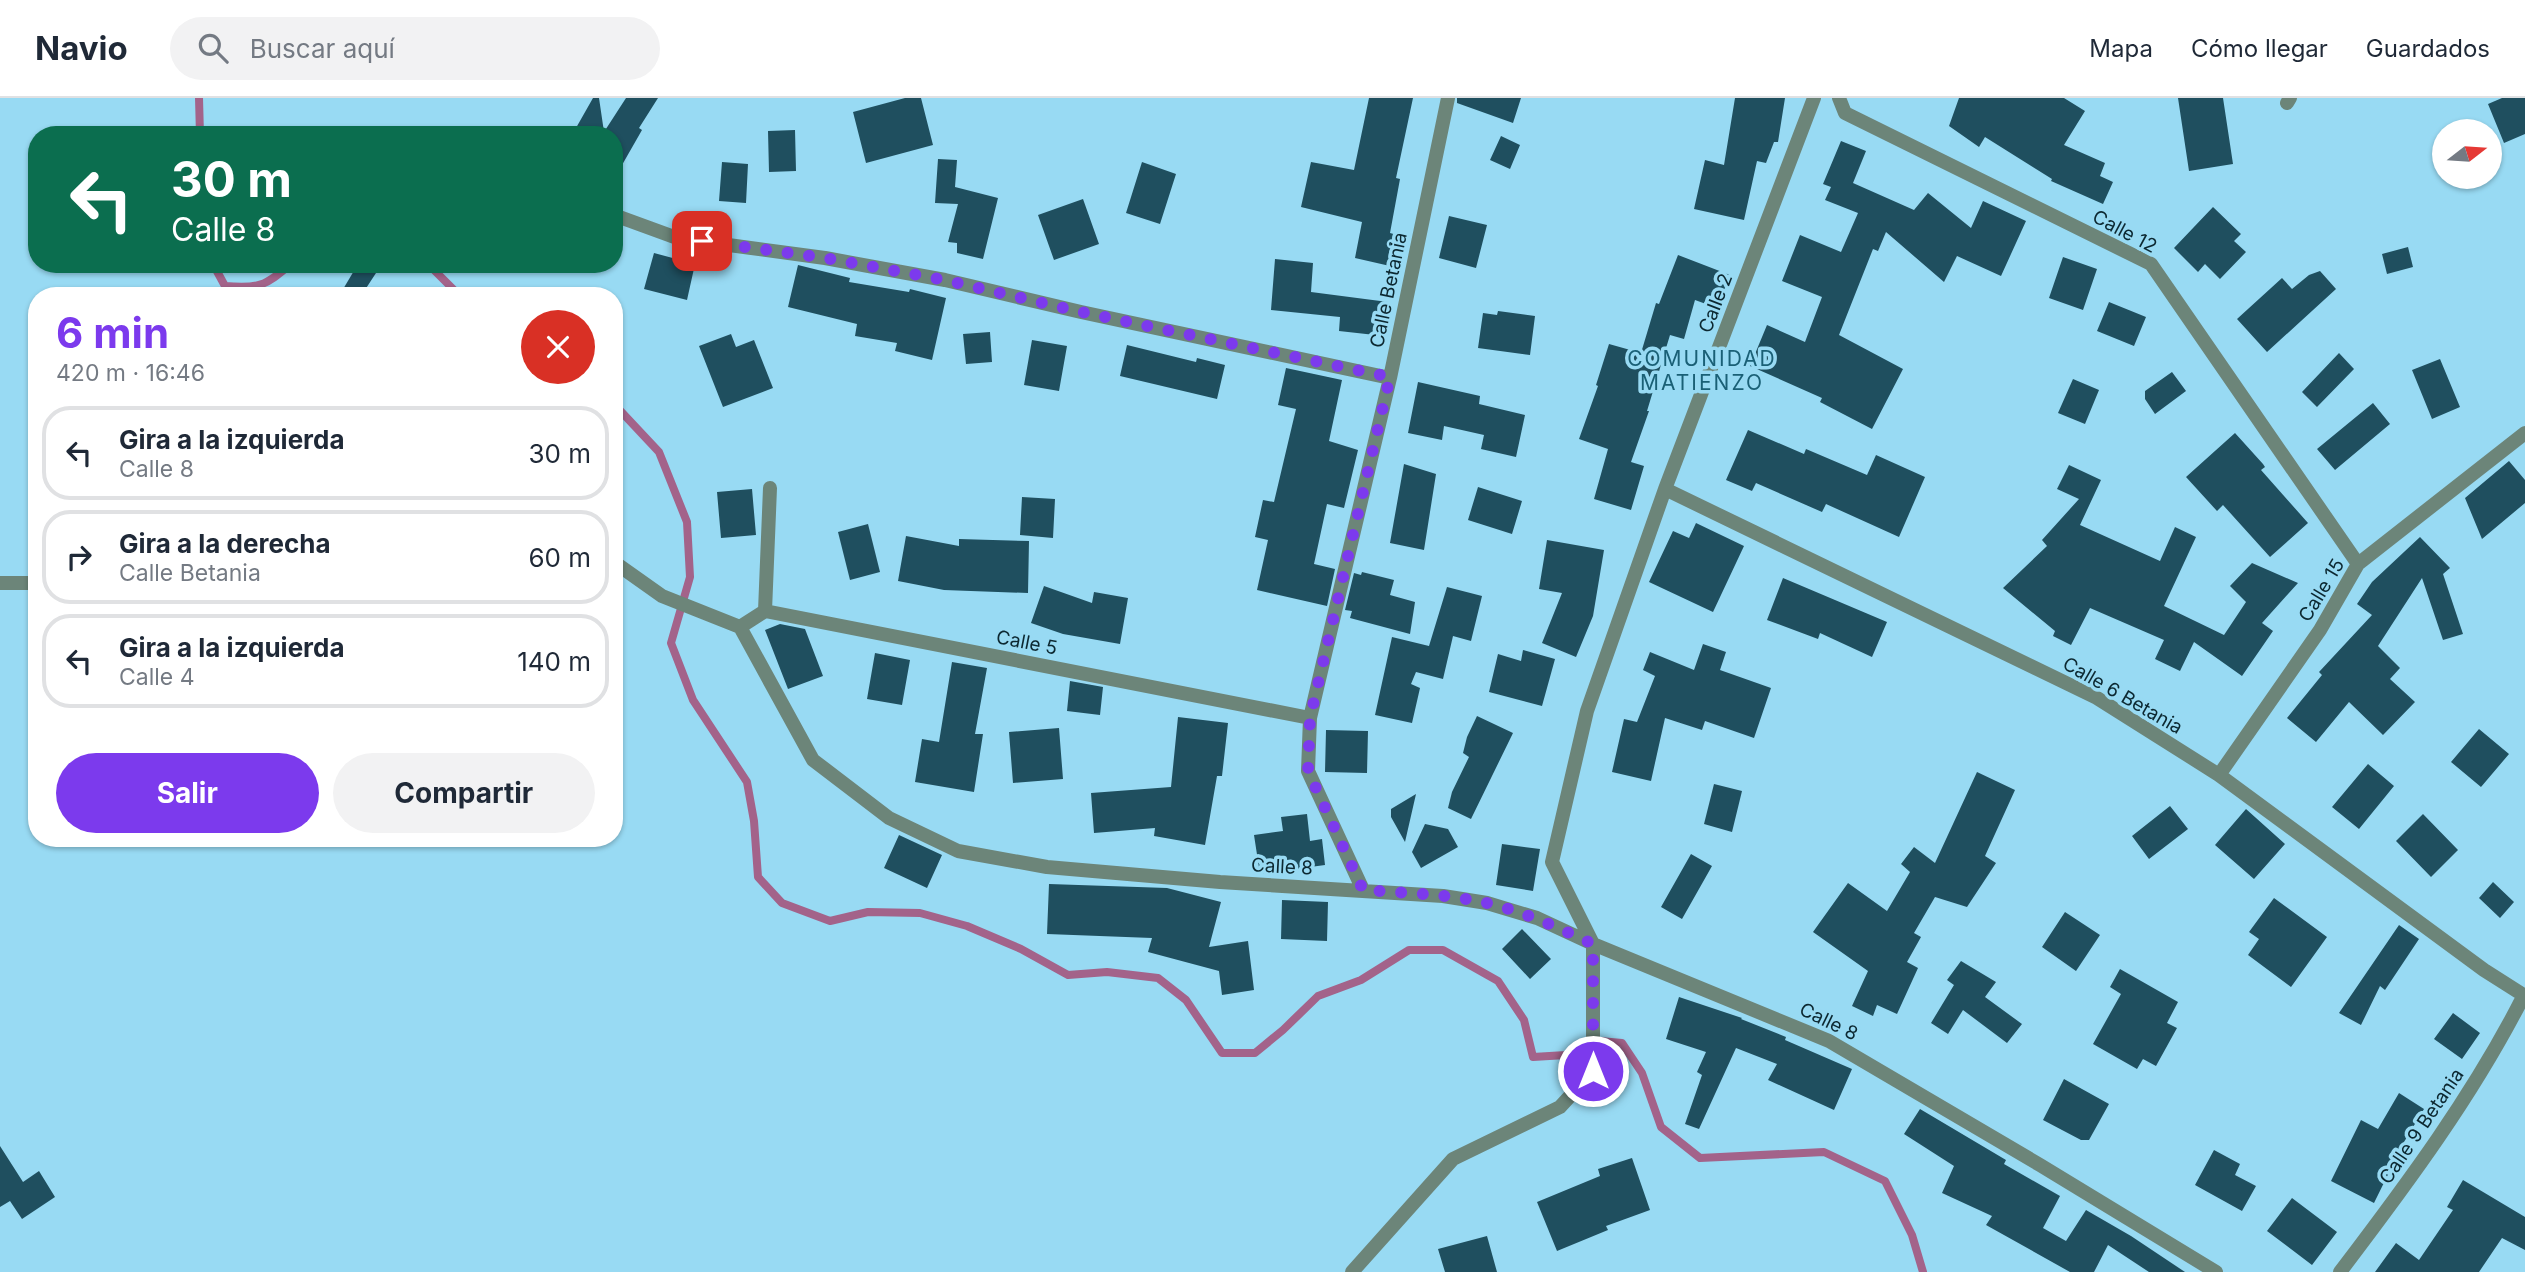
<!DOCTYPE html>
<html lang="es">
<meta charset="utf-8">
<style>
:root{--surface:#fff;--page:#f2f2f3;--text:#1f2937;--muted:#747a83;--line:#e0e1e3;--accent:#7c3aed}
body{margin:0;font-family:Inter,sans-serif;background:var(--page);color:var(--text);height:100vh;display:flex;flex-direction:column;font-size:26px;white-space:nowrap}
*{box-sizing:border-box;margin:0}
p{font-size:23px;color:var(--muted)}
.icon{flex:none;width:38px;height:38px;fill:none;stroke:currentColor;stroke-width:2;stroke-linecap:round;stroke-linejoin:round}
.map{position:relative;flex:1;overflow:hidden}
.drawer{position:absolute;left:28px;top:189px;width:595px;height:560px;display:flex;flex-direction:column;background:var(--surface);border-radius:28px;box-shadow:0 2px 5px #0004}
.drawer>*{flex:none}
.hud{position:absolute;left:28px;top:28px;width:595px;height:147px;border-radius:28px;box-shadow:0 2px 5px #0004;background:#0b6e4f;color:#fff;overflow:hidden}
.needle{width:46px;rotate:73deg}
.buttons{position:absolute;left:2432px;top:21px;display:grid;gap:14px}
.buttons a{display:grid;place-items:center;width:70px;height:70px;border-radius:50%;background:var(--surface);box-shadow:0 2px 5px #0004;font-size:35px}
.pin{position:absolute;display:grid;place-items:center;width:60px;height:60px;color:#fff;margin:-30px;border-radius:14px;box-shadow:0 4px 10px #0006}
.me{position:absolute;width:77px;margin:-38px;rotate:0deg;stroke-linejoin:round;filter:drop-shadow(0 0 5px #0008)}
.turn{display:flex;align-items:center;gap:24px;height:147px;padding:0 28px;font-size:32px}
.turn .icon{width:91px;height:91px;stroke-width:2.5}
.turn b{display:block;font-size:49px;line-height:60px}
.round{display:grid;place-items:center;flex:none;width:74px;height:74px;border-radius:37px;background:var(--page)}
.summary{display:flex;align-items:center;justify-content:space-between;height:119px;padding:0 28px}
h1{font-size:42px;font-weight:700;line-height:52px;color:var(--accent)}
.cta{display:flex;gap:14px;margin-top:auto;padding:14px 28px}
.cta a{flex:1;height:80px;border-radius:42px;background:var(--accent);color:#fff;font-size:28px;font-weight:700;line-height:80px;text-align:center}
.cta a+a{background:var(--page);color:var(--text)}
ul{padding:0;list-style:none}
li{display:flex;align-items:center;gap:21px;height:94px;margin:0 14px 10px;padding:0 14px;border:4px solid var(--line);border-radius:28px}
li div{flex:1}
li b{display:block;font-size:26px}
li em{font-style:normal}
header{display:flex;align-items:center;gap:42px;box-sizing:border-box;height:98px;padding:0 35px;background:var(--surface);border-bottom:2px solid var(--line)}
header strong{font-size:33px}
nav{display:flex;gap:38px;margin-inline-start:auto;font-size:24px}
.search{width:490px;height:63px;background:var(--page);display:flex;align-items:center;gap:18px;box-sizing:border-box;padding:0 24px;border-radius:38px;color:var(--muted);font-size:26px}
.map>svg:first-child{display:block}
</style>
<header>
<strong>Navio</strong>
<div class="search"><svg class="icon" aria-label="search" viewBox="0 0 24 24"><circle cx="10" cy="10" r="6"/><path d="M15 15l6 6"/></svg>Buscar aquí</div>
<nav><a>Mapa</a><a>Cómo llegar</a><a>Guardados</a></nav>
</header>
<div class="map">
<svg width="2525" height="1174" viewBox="0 0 2525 1174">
<rect width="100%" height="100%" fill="#98daf3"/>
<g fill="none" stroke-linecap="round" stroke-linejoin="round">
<!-- stream -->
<path stroke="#a3638a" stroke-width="8" d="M199 0 200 37
M213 166 225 188C259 191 265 188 291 166
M428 166 460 198
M614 306 659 354 687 424 690 479 671 545 693 602 747 684 754 723 758 779 782 805 830 823 868 814 920 815 967 828 1021 851 1068 877 1107 874 1158 880 1186 902 1222 955H1255L1283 932 1318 898 1361 882 1409 852H1443L1498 883 1524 922 1533 959 1566 957 1600 943 1622 945 1642 975 1661 1029 1700 1060 1824 1054 1885 1083 1912 1137 1923 1174"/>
</g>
<!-- building -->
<path fill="#1f4f5f" d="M593 0H599L604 34 626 0H658L639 30 642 32 614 81V37H572Z
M905 0H921L933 47 866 65 853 14Z
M1369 0H1413L1396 80 1400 81 1390 135 1397 137 1390 168 1355 160 1362 124 1301 109 1311 64 1354 72Z
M1457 0H1521L1513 25 1457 5Z
M1735 0H1785L1778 44H1774L1766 65 1757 63 1744 122 1694 111 1705 62 1724 67Z
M1959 0H2064L2085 13 2064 47 2105 65 2100 78 2113 84 2103 106 2051 83 2052 81 1985 39 1979 49 1949 28Z
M2178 0H2223L2233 66 2189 73Z
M2502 0H2525V36L2504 45 2488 6Z
M795 32 796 73 769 74 768 33Z
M1501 38 1520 47 1510 71 1490 62Z
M1841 43 1866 53 1853 85 1914 112 1928 95 1971 130 1983 103 2026 123 2001 178 1957 158 1944 184 1886 134 1878 153 1873 151 1839 237 1903 271 1872 331 1820 304 1822 300 1750 268 1767 227 1805 244 1822 199 1782 183 1800 137 1841 154 1858 115 1825 102 1831 89 1823 86Z
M938 61 957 62 955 89 998 100 983 161 957 155V145L948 144 958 106 935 105Z
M722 64 748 66 746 105 719 103Z
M1142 64 1176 76 1160 126 1126 115Z
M1083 101 1099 146 1054 162 1038 117Z
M2213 109 2241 136 2234 143 2246 154 2220 181 2205 166 2198 174 2174 150Z
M1449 118 1487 127 1476 170 1439 160Z
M2408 149 2413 169 2387 176 2382 156Z
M654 155 695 166 687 202 644 191Z
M1678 157 1730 177 1717 210 1695 202 1684 241 1670 237 1647 313H1649L1631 364 1644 368 1631 412 1594 401 1608 351 1579 341 1598 288 1596 287 1609 246 1641 255 1656 205 1659 206Z
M2063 159 2097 171 2083 212 2049 200Z
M1275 161 1313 165 1311 194 1388 204 1384 238 1339 233 1340 219 1271 212Z
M358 166 376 175 361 198H339Z
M798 167 850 180 849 184 909 194 910 191 946 200 932 262 895 253 897 245 855 238 857 226 788 209Z
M2320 173 2336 191 2267 254 2237 221 2282 180 2292 191 2309 177Z
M2109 204 2146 219 2134 248 2097 233Z
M1498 213 1535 218 1530 257 1478 250 1483 215 1497 217Z
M990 234 992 264 966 266 963 236Z
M731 236 736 249 754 242 773 290 723 309 699 248Z
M1032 242 1067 248 1059 293 1024 287Z
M1127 247 1196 264 1197 260 1225 267 1217 301 1120 278Z
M2339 255 2354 271 2317 309 2302 294Z
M2440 261 2460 309 2432 321 2412 272Z
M1286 270 1342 282 1329 343 1358 352 1344 410 1327 406 1314 466 1335 471 1327 508 1257 492 1268 442 1255 439 1263 402 1274 404 1296 311 1278 307Z
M2172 274 2186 293 2155 316 2145 301V293Z
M2073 281 2099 292 2085 326 2058 315Z
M1418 284 1480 298 1479 306 1525 317 1516 359 1481 351 1484 337 1444 328 1442 342 1408 335Z
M2373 305 2390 326 2335 372 2317 351Z
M1748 332 1804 356 1806 351 1867 377 1876 357 1925 379 1899 439 1826 406 1822 414 1756 385 1752 393 1726 382Z
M2235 335 2263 366 2265 369 2261 372 2308 425 2270 459 2223 407 2217 413 2186 379Z
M2509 363 2525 382V405L2482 441 2465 400Z
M1404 366 1436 376 1424 452 1390 445Z
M2069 367 2101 382 2080 427 2160 463 2175 429 2196 439 2164 508 2224 537 2246 504 2230 488 2252 465 2298 485 2262 525 2273 533 2242 578 2194 544 2180 573 2155 561 2164 542 2090 510 2071 547 2053 538 2055 533 2003 490 2047 448 2042 442 2079 401 2057 391Z
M1478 389 1522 403 1512 436 1468 422Z
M752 391 756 437 721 440 717 394Z
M1022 399 1055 401 1053 440 1020 437Z
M1696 425 1744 448 1713 514 1649 484 1673 433 1689 440Z
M868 426 880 474 850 482 838 434Z
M906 438 959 448V441L1029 443 1028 495 944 492 898 483Z
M2420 439 2450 470 2443 476 2463 536 2443 542 2422 480 2378 548 2400 570 2390 581 2415 604 2383 637 2349 604 2316 644 2287 620 2322 577 2319 574 2372 517 2357 506 2372 484Z
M1547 442 1604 452 1593 518 1576 559 1542 545 1562 495 1539 491Z
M1362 474 1394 482 1390 497 1415 504 1410 536 1350 520 1352 513 1345 512 1354 475 1361 477Z
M1783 480 1887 524 1872 559 1820 535 1818 541 1767 522Z
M1044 488 1092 505 1094 494 1128 500 1120 546 1063 536 1031 525Z
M1447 489 1482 498 1471 543 1453 538 1443 581 1416 574 1411 586 1420 590 1412 625 1375 617 1392 539 1429 548Z
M780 526 805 531 823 578 788 591 765 532Z
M1703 546 1726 554 1720 572 1771 590 1754 640 1705 623 1702 632 1665 620 1651 683 1612 674 1624 621 1637 624 1655 578 1643 572 1650 554 1694 572Z
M1523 552 1555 561 1542 608 1489 594 1498 556 1521 563Z
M875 555 910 562 902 607 867 601Z
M952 564 987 570 975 636H983L974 694 915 684 922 641 939 644Z
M1070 583 1103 589 1100 617 1067 613Z
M1477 618 1513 635 1471 721 1448 710 1452 694 1469 659 1463 655 1467 639Z
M1178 619 1228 625 1222 678H1217L1205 747 1154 738 1155 730 1094 735 1091 695 1171 689Z
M1059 630 1063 681 1013 685 1009 634Z
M2479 631 2509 656 2481 689 2451 664Z
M1326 632 1368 633 1367 675 1325 674Z
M2368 666 2394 688 2359 731 2332 709Z
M1977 674 2015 692 1985 758 1996 765 1967 809 1935 799 1914 835 1921 839 1907 864 1918 870 1897 916 1877 907 1873 918 1852 908 1868 873 1813 834 1848 785 1887 813 1910 774 1901 766 1914 749 1935 765Z
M1714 686 1742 693 1732 734 1704 726Z
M1416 696 1405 744 1391 719V711Z
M2170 708 2188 731 2149 761 2132 738Z
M2246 711 2285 746 2254 781 2215 747Z
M1307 716 1310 743 1322 741 1325 767 1260 776 1254 737 1283 733 1281 719Z
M2423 716 2458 752 2431 779 2396 743Z
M1425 726 1448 731 1458 749 1421 770 1412 754Z
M899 737 942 757 927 790 884 770Z
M1502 746 1540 751 1533 793 1496 787Z
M1691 756 1712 768 1682 821 1661 809Z
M2493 784 2514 804 2500 820 2479 800Z
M1049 786 1167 790 1221 804 1209 849 1248 843 1254 892 1222 897 1219 873 1148 854 1152 840 1047 836Z
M2274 800 2327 839 2291 889 2248 857 2259 841 2249 834Z
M1282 802 1328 804 1327 843 1281 841Z
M2065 814 2100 837 2076 873 2042 849Z
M2399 827 2419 841 2385 892 2380 888 2361 927 2339 915Z
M1522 831 1551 861 1530 881 1502 851Z
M1961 863 1996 884 1985 899 2022 926 2007 945 1963 912 1948 936 1931 925 1954 887 1947 882Z
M2120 871 2178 904 2167 925 2177 930 2156 968 2143 961 2137 971 2093 946 2121 896 2110 889Z
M1679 899 1742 920 1741 921 1786 939 1785 942 1852 971 1834 1012 1768 982 1777 966 1736 950 1699 1031 1685 1026 1702 977 1697 974 1706 954 1666 941Z
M2453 915 2480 935 2462 961 2434 941Z
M2064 981 2109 1006 2089 1042H2081L2043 1022Z
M2399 995 2424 1011 2404 1044 2374 1105 2331 1083 2361 1022 2378 1031Z
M1920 1011 2006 1062 2004 1066 2060 1098 2043 1130 2066 1143 2086 1112 2131 1138 2185 1174H2149L2108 1147 2094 1174H2070L1986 1127 1992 1118 1942 1095 1954 1068 1904 1036Z
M0 1048 23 1084 39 1073 55 1099 22 1121 10 1103 0 1109Z
M2214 1052 2240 1066 2235 1077 2256 1088 2242 1113 2195 1087Z
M1632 1060 1650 1112 1606 1128 1608 1132 1557 1153 1537 1104 1600 1078 1598 1071Z
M2463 1082 2525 1119V1152L2502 1140 2479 1174H2375L2396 1145 2419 1162 2453 1112 2447 1109Z
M2292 1100 2337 1134 2312 1167 2267 1133Z
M1487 1138 1497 1174H1445L1438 1151Z"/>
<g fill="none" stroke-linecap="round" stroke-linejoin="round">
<!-- minor -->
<path stroke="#6c8579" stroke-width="14" d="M1839 0 1845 15 2151 166 2358 466
M2287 5 2290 0
M614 117 677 140 825 160 945 182 1081 214 1390 280
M1665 391 2097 600 2219 677 2484 872 2525 898
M614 464 662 498 740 529
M0 485H37
M765 513 770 390
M740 529 813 662 889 720 958 753 1047 769 1220 784 1443 798 1487 805 1537 820 1593 846 1829 943 2040 1067 2216 1174
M740 529 765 513 1310 620
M2219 677 2320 532 2358 466 2525 335
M1363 792 1308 673 1310 620 1390 280 1448 0
M1352 1174 1453 1061 1560 1009 1593 973V846L1552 764 1587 613 1665 391 1814 0
M2340 1174C2407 1086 2474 996 2524 897"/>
</g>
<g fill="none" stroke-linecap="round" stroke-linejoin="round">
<!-- route -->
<path stroke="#7c3aed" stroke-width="12" stroke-dasharray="0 21.6" d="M702 143 825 160 945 182 1081 214 1390 279 1310 620 1308 673 1363 792C1404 795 1447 796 1487 805 1525 814 1559 830 1593 846V973"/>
</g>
<g text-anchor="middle" stroke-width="7" stroke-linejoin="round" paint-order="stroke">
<!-- street labels -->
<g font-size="19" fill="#0c2831" stroke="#98daf3">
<text transform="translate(2125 133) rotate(28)" y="7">Calle 12</text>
<text transform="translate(1388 192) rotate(-78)" y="7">Calle Betania</text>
<text transform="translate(1715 205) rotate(-69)" y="7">Calle 2</text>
<text transform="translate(2321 492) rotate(-59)" y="7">Calle 15</text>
<text transform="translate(1027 544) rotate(11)" y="7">Calle 5</text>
<text transform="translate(2123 597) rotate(30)" y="7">Calle 6 Betania</text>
<text transform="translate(1282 768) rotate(3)" y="7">Calle 8</text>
<text transform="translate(1829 923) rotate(26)" y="7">Calle 8</text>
<text transform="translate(2421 1028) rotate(-56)" y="7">Calle 9 Betania</text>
</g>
<!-- neighbourhood labels -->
<g font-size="21" letter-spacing="2" fill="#1a6076" stroke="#98daf3">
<text x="1702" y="268">COMUNIDAD<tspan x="1702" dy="24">MATIENZO</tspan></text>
</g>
</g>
</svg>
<div class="buttons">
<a><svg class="needle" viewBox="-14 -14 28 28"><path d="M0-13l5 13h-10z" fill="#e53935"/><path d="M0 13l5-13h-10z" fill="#747a83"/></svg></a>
</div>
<div class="pin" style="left:702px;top:143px;background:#d93025"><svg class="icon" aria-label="arrive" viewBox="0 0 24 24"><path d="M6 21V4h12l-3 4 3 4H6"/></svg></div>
<svg class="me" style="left:1593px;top:973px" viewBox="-20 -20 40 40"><circle r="17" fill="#7c3aed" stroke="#fff" stroke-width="3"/><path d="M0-11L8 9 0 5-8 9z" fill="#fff"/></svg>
<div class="hud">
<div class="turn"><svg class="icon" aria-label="left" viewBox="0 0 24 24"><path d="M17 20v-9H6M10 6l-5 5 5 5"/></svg><div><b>30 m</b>Calle 8</div></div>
</div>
<section class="drawer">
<div class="summary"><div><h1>6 min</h1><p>420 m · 16:46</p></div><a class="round" style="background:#d93025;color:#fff"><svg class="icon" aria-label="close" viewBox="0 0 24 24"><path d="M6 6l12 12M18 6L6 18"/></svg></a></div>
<ul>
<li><svg class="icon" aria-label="left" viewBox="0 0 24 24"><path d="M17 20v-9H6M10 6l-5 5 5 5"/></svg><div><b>Gira a la izquierda</b><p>Calle 8</p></div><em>30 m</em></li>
<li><svg class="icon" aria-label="right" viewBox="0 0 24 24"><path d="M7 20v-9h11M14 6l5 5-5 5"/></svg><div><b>Gira a la derecha</b><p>Calle Betania</p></div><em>60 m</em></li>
<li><svg class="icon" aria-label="left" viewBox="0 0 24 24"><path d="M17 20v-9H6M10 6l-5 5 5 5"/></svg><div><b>Gira a la izquierda</b><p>Calle 4</p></div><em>140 m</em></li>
</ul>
<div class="cta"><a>Salir</a><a>Compartir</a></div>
</section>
</div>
